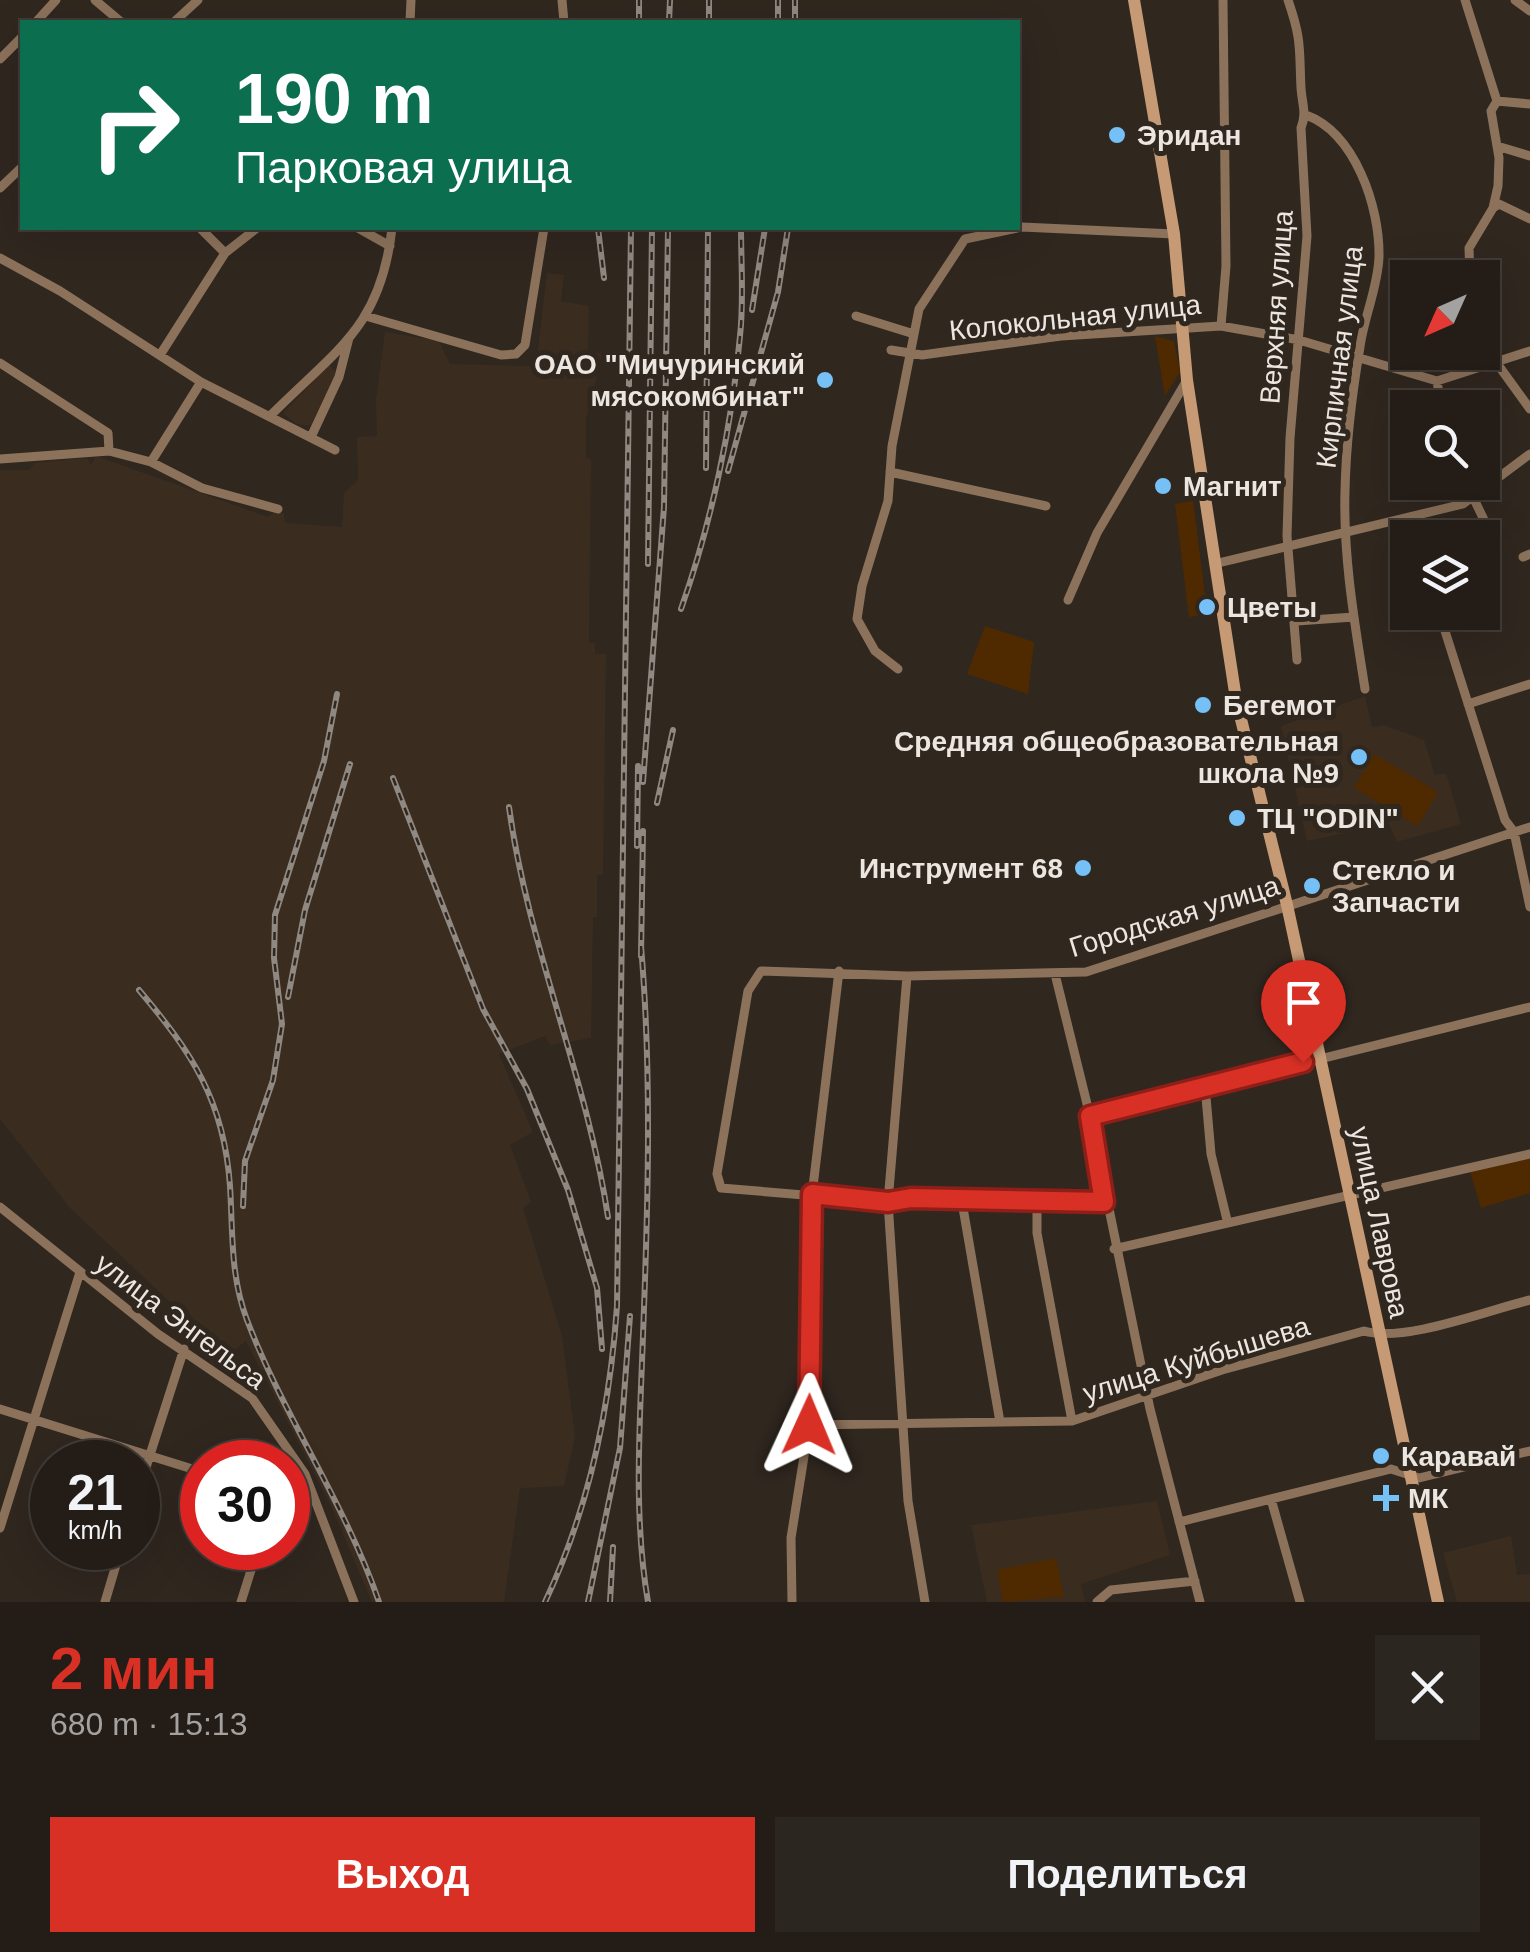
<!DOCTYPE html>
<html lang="ru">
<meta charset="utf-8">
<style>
:root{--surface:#241d17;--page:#2c2620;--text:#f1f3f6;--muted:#a3a2a1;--line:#413b36;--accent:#d93025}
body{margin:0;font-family:Helvetica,sans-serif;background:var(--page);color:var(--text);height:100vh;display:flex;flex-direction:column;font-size:38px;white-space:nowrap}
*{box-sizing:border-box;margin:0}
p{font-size:32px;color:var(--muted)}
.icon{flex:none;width:55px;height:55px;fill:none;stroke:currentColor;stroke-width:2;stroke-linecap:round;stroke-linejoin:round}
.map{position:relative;height:1602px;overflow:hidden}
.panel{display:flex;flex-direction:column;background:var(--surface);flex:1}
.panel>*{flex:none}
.banner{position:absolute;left:20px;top:20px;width:1000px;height:210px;border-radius:0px;box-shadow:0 10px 40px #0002,0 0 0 2px var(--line);background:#0b6e4f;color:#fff;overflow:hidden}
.needle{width:65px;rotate:225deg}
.buttons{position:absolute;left:1390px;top:260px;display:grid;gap:20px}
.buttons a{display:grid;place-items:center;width:110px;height:110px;border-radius:0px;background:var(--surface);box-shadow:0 10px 40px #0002,0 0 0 2px var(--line);font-size:50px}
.speed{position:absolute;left:30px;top:1440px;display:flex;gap:20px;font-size:50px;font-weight:700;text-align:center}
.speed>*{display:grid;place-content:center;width:130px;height:130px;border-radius:50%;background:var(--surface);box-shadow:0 10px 40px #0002,0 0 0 2px var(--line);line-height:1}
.speed small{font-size:25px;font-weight:400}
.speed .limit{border:15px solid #d22;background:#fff;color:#111}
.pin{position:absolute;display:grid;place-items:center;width:85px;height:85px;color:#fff;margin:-102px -42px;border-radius:50% 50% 50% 0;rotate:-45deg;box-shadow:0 0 10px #0007}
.pin .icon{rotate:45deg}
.me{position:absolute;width:110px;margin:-55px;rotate:1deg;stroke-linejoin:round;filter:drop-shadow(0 0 8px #0008)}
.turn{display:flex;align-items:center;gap:35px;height:210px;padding:0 50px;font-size:45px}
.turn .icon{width:130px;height:130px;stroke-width:2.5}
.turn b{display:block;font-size:70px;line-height:85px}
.round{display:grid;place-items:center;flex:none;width:105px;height:105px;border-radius:0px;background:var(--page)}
.headline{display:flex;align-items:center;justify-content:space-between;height:170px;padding:0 50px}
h1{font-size:60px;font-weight:700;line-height:75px;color:var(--accent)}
.action{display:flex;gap:20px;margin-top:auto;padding:20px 50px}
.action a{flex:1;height:115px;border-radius:0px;background:var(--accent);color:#fff;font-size:40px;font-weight:700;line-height:115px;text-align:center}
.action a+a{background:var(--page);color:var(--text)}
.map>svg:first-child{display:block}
</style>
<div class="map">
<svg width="1530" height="1602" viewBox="0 0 1530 1602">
<rect width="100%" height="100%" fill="#30271f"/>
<!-- built -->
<path fill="#3b2c20" d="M547 273 564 275 561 301 589 306 588 351 602 354 586 420V458L591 459 589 642 595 643V654H606L603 875H597V917H593L591 1038 550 1045 545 1036 499 1054 533 1132 510 1145 531 1202 523 1208 562 1336 575 1437 564 1486 520 1488 504 1602H372L331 1506 246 1341 214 1366 187 1336 176 1334 187 1318 70 1208 0 1119V470H29L35 463 87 458 91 465 96 456 268 517 274 512 284 513 285 523 342 527 344 493 358 480 357 437 377 436 376 399 385 332 439 341 450 364 531 366 532 357H537Z
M329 365 337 372 310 426 296 424 283 413Z
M1365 696 1372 727 1384 725 1424 740 1435 775 1446 773 1461 824 1397 842 1389 824 1307 841 1281 726Z
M1157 1501 1170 1555 1081 1584 1085 1602H987L971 1525Z
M1511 1536 1517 1575 1530 1574V1602H1457L1443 1553Z"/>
<!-- green -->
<path fill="#4f2a00" d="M1155 336 1174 341 1180 372 1165 396Z
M1193 501 1205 595 1201 596 1203 615 1189 617 1175 504Z
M985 626 1034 642 1028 694 967 674Z
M1374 754 1438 792 1418 826 1354 788Z
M1530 1157V1193L1481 1208 1470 1171Z
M1056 1558 1064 1597 1003 1602 997 1570Z"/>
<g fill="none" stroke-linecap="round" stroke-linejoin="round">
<!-- street -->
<path stroke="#8c725b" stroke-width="9" d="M95 0 121 22
M562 0 564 22
M1288 0C1302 41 1299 47 1301 88 1302 104 1307 113 1301 128L1307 236 1290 438 1287 536 1297 660
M1465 0 1497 101 1491 111 1499 158 1498 186 1493 208 1469 248 1470 278
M1515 0 1530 11
M36 22 56 0
M174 22 198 0
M410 22 411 0
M0 59 22 37
M1497 101 1530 104
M1306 115C1355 133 1380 207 1379 257 1378 287 1364 317 1360 347 1352 394 1346 443 1345 491 1343 557 1355 625 1365 689
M1497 146 1530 156
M0 188 22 167
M1493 208 1499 204 1530 219
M200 228 225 253
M358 228 390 246
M0 258 60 291 201 382 335 450
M856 316 914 334
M369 317 501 355 516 354 525 345 544 228
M1221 326 1226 266 1223 0
M891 350 922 355 1061 336 1221 326 1299 340 1437 381 1530 351
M160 355 225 253 257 228
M1496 362 1530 409
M0 363 108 433 109 451
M1437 381 1441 408
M271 415C337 349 381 327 392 228
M311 437 339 377 349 338
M0 459 109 451 151 462 201 382
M151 462 202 488 278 509
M890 472 1046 506
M1473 497 1486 524 1478 538
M1418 516 1424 538
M1523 557 1530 554
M1214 564 1463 504 1530 454
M1068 600 1097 533 1187 380
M1439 612 1505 820 1514 832 1530 907
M1297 621 1354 617
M898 669 875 651 857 619 862 586 888 501 892 446 919 309 965 239 1022 227 1174 234
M1468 704 1530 684
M1055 974 1090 1116 1150 1409 1200 1602
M907 976 888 1202 908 1501 925 1602
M1205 1086 1211 1154 1227 1220
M1090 1116 1530 1007
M1037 1201V1233L1072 1421
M1104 1201 911 1198 888 1202 721 1188 717 1174 748 991 761 971 907 976 1086 972 1530 827
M962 1202 1000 1422
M0 1207 158 1334 252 1398 305 1474 354 1602
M1114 1249 1530 1154
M0 1409 202 1472
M809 1425 1072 1421 1222 1370 1364 1331C1404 1343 1488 1310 1530 1300
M288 1478 305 1474
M138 1492 184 1349
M1271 1499 1300 1602
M1179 1522 1391 1469 1419 1478 1530 1451
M0 1528 80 1272
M105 1602 121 1548
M241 1602 258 1548
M792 1602 791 1538 809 1425 812 1195 839 971
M1097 1602 1111 1590 1195 1581"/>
<!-- secondary -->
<path stroke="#c59a75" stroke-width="12" d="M1134 0 1174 234 1187 380 1236 699 1287 905 1438 1602"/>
<!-- rail casing -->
<g stroke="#908982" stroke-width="6">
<path id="rail" d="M639 22V0
M669 22 670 0
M709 22V0
M778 22V0
M795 22V0
M598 228 604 278
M752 310 765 228
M706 468 708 228
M728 471 778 292 788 228
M648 564 652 228
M681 609C711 524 732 427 740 336 744 301 741 263 741 228
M393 778 483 1009 527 1089 568 1190 597 1288 602 1349
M643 782 664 507 668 228
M657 803 673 730
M509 807C528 947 587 1077 608 1217
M637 846 638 766
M641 946C652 1075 648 1205 643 1335 640 1424 633 1514 648 1602
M641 956 643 831
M139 990C192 1053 224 1100 230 1186 233 1233 230 1275 247 1320 284 1417 345 1503 379 1602
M288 997 305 910 350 764
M243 1206 245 1161 273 1080 282 1024 274 958 275 915 324 761 337 694
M545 1602C589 1509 610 1408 617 1306L631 228
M588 1602 620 1448 630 1316
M610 1602 613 1547"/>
</g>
<!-- rail -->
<use href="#rail" stroke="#30271f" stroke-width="2.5" stroke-dasharray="8" stroke-linecap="butt"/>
</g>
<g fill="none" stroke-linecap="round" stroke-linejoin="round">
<!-- route casing -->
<g stroke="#8d1f18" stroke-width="25">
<path id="route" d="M809 1425 812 1194 888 1202 911 1198 1104 1202 1090 1116 1303 1062"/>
</g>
<!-- route -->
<use href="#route" stroke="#d93025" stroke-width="18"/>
</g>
<!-- markers -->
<g fill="#75c0f6" stroke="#30271f" stroke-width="4">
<circle cx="1117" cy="135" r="10"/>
<circle cx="825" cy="380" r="10"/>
<circle cx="1163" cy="486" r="10"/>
<circle cx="1207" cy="607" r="10"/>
<circle cx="1203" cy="705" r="10"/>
<circle cx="1359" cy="757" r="10"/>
<circle cx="1237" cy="818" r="10"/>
<circle cx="1083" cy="868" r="10"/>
<circle cx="1312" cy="886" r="10"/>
<circle cx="1381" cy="1456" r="10"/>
<path d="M1381 1483h10v10h10v10h-10v10h-10v-10h-10v-10h10z"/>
</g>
<g text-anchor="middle" stroke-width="10" stroke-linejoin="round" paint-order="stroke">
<!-- poi labels -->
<g font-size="28" font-weight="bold" fill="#ece6e1" stroke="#30271f" text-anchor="start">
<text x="1137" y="145">Эридан</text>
<text x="805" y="374" text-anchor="end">ОАО "Мичуринский<tspan x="805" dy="32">мясокомбинат"</tspan></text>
<text x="1183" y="496">Магнит</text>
<text x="1227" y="617">Цветы</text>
<text x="1223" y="715">Бегемот</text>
<text x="1339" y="751" text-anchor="end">Средняя общеобразовательная<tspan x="1339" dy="32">школа №9</tspan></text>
<text x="1257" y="828">ТЦ "ODIN"</text>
<text x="1063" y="878" text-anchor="end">Инструмент 68</text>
<text x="1332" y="880">Стекло и<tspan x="1332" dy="32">Запчасти</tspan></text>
<text x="1401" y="1466">Каравай</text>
<text x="1408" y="1508">МК</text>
</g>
<!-- street labels -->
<g font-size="28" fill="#ece6e1" stroke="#30271f">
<text transform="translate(1276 307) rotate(-86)" y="10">Верхняя улица</text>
<text transform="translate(1075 317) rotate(-6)" y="10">Колокольная улица</text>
<text transform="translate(1339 357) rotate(-83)" y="10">Кирпичная улица</text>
<text transform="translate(1174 916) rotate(-17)" y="10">Городская улица</text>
<text transform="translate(1380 1222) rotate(78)" y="10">улица Лаврова</text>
<text transform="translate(181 1321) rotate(37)" y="10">улица Энгельса</text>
<text transform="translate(1196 1359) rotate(-17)" y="10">улица Куйбышева</text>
</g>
</g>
</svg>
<div class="buttons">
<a><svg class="needle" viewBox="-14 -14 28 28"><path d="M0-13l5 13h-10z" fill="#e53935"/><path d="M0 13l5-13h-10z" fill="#a3a2a1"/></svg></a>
<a><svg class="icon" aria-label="search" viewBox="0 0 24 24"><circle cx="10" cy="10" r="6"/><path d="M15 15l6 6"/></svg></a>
<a><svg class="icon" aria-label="layers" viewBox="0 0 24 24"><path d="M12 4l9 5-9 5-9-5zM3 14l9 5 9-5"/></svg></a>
</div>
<div class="speed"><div>21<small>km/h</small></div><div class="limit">30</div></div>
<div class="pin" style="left:1303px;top:1062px;background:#d93025"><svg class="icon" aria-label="arrive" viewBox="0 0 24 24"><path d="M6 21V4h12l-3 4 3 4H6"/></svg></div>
<svg class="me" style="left:809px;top:1425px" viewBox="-20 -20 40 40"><path d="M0-17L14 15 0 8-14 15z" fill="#d93025" stroke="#fff" stroke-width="4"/></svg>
<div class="banner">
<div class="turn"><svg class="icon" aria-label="right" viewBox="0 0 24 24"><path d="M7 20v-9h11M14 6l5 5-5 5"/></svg><div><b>190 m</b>Парковая улица</div></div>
</div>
</div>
<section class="panel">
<div class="headline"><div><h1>2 мин</h1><p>680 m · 15:13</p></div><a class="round"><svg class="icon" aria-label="close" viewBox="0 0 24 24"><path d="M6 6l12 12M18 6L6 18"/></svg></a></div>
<div class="action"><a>Выход</a><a>Поделиться</a></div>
</section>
